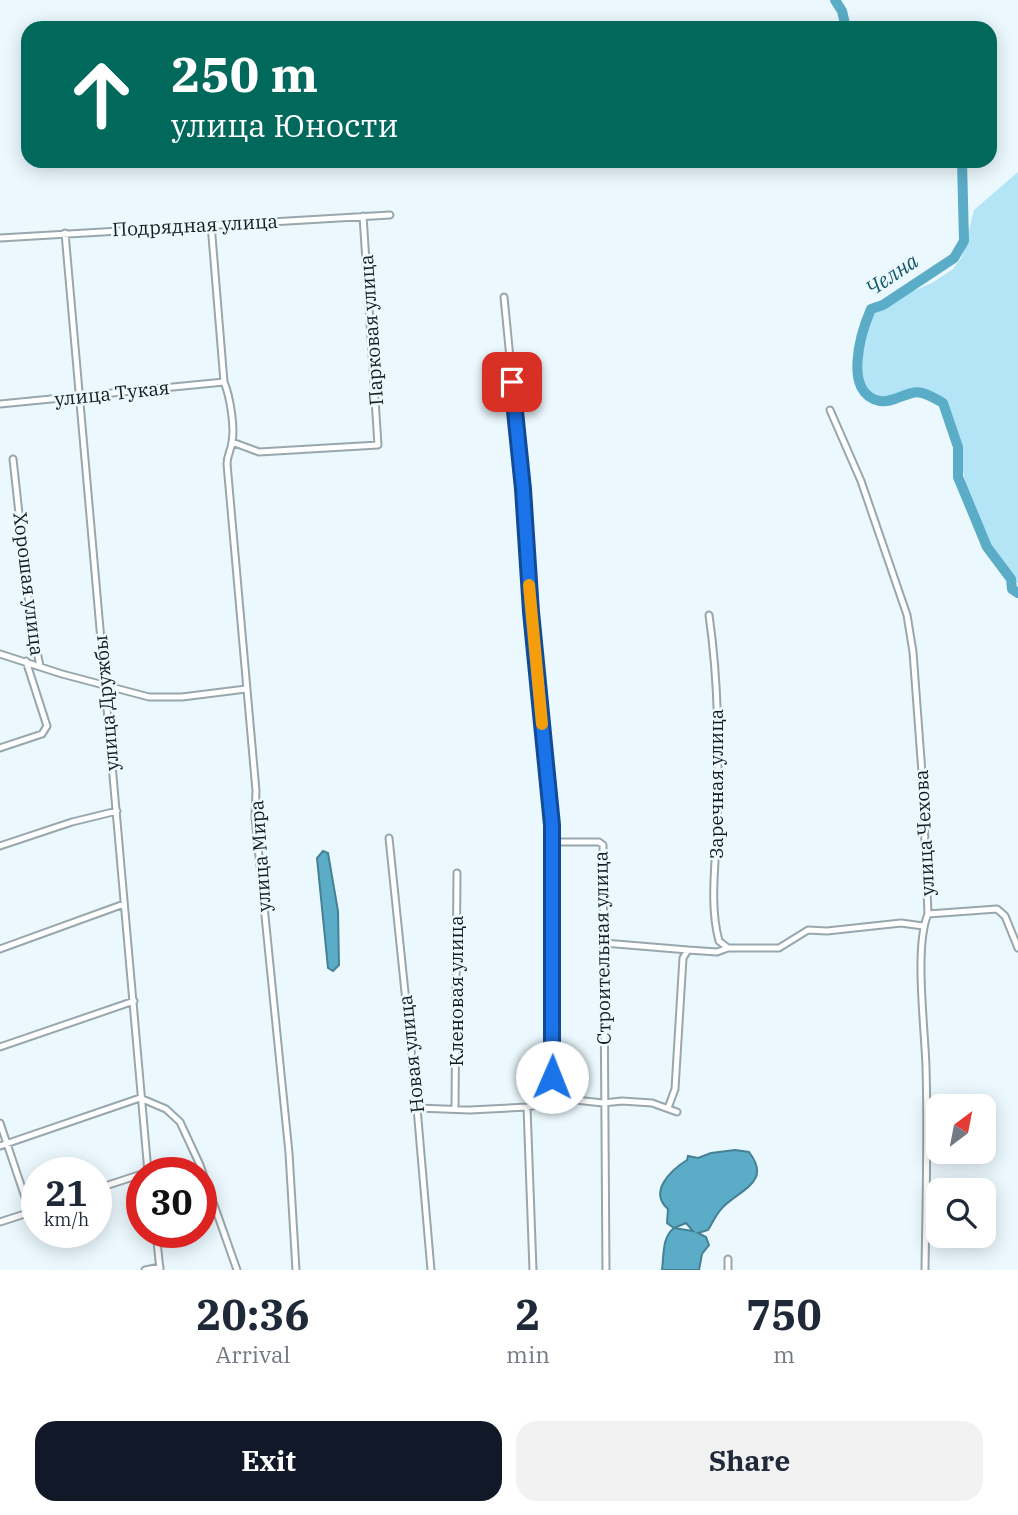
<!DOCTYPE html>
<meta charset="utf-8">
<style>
:root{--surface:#fff;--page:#f2f2f3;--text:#1f2937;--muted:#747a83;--accent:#111827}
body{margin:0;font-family:"IBM Plex Serif",serif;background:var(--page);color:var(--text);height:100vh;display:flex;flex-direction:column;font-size:26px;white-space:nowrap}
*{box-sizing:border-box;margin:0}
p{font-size:23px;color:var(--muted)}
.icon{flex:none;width:38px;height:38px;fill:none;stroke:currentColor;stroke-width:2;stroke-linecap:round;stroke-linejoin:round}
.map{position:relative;height:1270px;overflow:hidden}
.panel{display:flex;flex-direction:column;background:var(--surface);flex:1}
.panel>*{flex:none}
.guide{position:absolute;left:21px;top:21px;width:976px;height:147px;border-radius:21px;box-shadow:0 4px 18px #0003;background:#00695c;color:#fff;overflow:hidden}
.needle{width:46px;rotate:32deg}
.controls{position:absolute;left:926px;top:1094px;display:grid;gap:14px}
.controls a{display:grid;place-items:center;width:70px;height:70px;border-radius:14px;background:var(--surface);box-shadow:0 4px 18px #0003;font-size:35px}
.speed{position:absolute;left:21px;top:1157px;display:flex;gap:14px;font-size:35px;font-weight:700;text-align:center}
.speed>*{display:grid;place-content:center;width:91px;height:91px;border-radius:50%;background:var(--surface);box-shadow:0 4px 18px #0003;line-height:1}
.speed small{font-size:18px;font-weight:400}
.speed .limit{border:10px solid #d22;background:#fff;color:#111}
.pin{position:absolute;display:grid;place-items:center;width:60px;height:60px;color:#fff;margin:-30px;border-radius:14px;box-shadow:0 4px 10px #0006}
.me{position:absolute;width:77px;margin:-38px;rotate:1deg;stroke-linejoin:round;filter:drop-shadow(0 0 5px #0008)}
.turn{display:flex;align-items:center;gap:24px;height:147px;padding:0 35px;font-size:32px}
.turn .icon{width:91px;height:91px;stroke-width:2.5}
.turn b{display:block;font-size:49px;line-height:60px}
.eta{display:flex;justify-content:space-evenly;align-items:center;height:119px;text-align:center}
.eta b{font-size:42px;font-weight:800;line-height:49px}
.action{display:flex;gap:14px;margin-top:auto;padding:14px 35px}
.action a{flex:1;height:80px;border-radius:21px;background:var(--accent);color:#fff;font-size:28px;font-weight:800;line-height:80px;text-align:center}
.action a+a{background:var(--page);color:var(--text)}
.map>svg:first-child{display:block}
</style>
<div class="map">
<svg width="1018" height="1270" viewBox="0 0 1018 1270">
<rect width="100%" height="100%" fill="#ebf9fe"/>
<!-- green -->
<path fill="#b3e5f7" d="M1018 172V583C995 560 977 528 968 496 963 478 957 418 948 409 941 402 923 394 913 396 905 397 897 403 888 404 861 405 860 374 861 355 863 340 863 321 873 309L887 308 909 293 932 283 953 269 962 257 974 210Z"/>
<!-- water -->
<path fill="#5bacc7" stroke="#468094" stroke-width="2" d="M323 851 328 853 338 911 339 965 333 971 328 968 317 858Z
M735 1150 749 1152C772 1182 741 1189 723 1207 716 1214 713 1222 708 1230L698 1233 706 1237 709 1245 702 1254 699 1270H662C664 1255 662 1237 674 1228L693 1231 686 1223 674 1228 667 1223 668 1209C648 1192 671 1170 687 1160L688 1156 698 1158 711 1153Z"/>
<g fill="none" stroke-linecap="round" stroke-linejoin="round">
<!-- river -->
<path stroke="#5bacc7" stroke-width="10" d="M835 0 842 11 846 28
M962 161 964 241 954 258 883 305 871 309C861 332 842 394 880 401 891 403 902 395 912 393 922 390 934 398 943 403L958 447V477L987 547 1011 579 1012 589 1018 593"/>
<!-- street casing -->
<g stroke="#98a7ad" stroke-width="9">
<path id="street" d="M211 224 224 382C230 396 235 427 232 442 231 451 227 455 227 464L256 791 255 817 289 1153 296 1270
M65 233 148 1172
M0 238 390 215
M504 297 523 490 531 612 552 825V1077L555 1100
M0 404 224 382
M830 410 861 481 907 615 913 652 922 773 928 914C914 946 925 1029 926 1067 928 1135 926 1203 925 1270
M232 442 259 452 378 445 363 216
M13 459 31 623 40 666
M709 615C719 684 719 754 717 824 716 863 709 904 719 941L728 948H779L808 930 827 931 901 923 923 926
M0 654 62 674 149 697H182L246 689
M0 748 42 734 47 726 26 661
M389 838 417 1108 431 1270
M553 842H599L603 845 606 1270
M0 846 72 822 117 811
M928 914 997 909 1005 916 1018 948
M604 943 688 950
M0 949 124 904
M0 1047 134 1001
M527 1107 533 1270
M417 1108 470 1110 527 1107 566 1099 603 1103 622 1101 652 1103 677 1112
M668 1108 675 1089 683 958 688 950 717 952 728 948
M455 1109 457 873
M0 1123 30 1212
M0 1146 140 1098 166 1109 180 1122 200 1165 237 1270
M96 1189 142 1174
M0 1222 37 1210
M156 1232 160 1270
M145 1270 160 1267
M728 1270V1259"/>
</g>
<!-- street -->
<use href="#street" stroke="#fff" stroke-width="5"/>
</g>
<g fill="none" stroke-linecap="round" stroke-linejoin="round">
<!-- route casing -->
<g stroke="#114b97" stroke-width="18">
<path id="route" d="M512 382 523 489 531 612 552 825V1077"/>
</g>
<!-- route -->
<use href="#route" stroke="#1a73e8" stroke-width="12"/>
<!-- slow -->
<path stroke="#f59e0b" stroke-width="12" d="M529 585 542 724"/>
</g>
<g text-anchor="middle" stroke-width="5" stroke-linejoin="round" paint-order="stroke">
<!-- street labels -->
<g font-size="19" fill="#151b1d" stroke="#ebf9fe">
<text transform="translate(195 225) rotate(-3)" y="7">Подрядная улица</text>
<text transform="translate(371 330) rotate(-94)" y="7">Парковая улица</text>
<text transform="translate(112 393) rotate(-6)" y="7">улица Тукая</text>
<text transform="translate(29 584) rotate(83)" y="7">Хорошая улица</text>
<text transform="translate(106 703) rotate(-95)" y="7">улица Дружбы</text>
<text transform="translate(716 784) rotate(-90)" y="7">Заречная улица</text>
<text transform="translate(924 833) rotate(-93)" y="7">улица Чехова</text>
<text transform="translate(260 856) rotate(-94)" y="7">улица Мира</text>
<text transform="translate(602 948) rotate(-91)" y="7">Строительная улица</text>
<text transform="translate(456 991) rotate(-90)" y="7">Кленовая улица</text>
<text transform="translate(411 1054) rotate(-96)" y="7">Новая улица</text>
</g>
<!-- water labels -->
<g font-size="21" font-style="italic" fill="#15586b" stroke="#ebf9fe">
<text transform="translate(892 275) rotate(-34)" y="7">Челна</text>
</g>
</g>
</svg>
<div class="controls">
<a><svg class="needle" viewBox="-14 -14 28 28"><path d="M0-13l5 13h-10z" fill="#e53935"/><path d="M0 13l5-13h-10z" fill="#747a83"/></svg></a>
<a><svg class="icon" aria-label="search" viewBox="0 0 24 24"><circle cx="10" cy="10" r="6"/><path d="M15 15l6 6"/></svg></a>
</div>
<div class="speed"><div>21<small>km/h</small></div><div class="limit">30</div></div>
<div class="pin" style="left:512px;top:382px;background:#d93025"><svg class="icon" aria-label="arrive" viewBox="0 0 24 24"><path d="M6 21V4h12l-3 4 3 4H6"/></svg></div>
<svg class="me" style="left:552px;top:1077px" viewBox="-20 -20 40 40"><circle r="19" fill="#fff"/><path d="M0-13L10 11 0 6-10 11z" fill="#1a73e8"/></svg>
<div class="guide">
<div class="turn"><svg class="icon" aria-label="ahead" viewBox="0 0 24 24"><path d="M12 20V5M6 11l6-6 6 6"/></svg><div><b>250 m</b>улица Юности</div></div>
</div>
</div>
<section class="panel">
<div class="eta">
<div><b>20:36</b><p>Arrival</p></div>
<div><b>2</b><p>min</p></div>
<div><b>750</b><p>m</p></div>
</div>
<div class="action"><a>Exit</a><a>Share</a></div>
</section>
